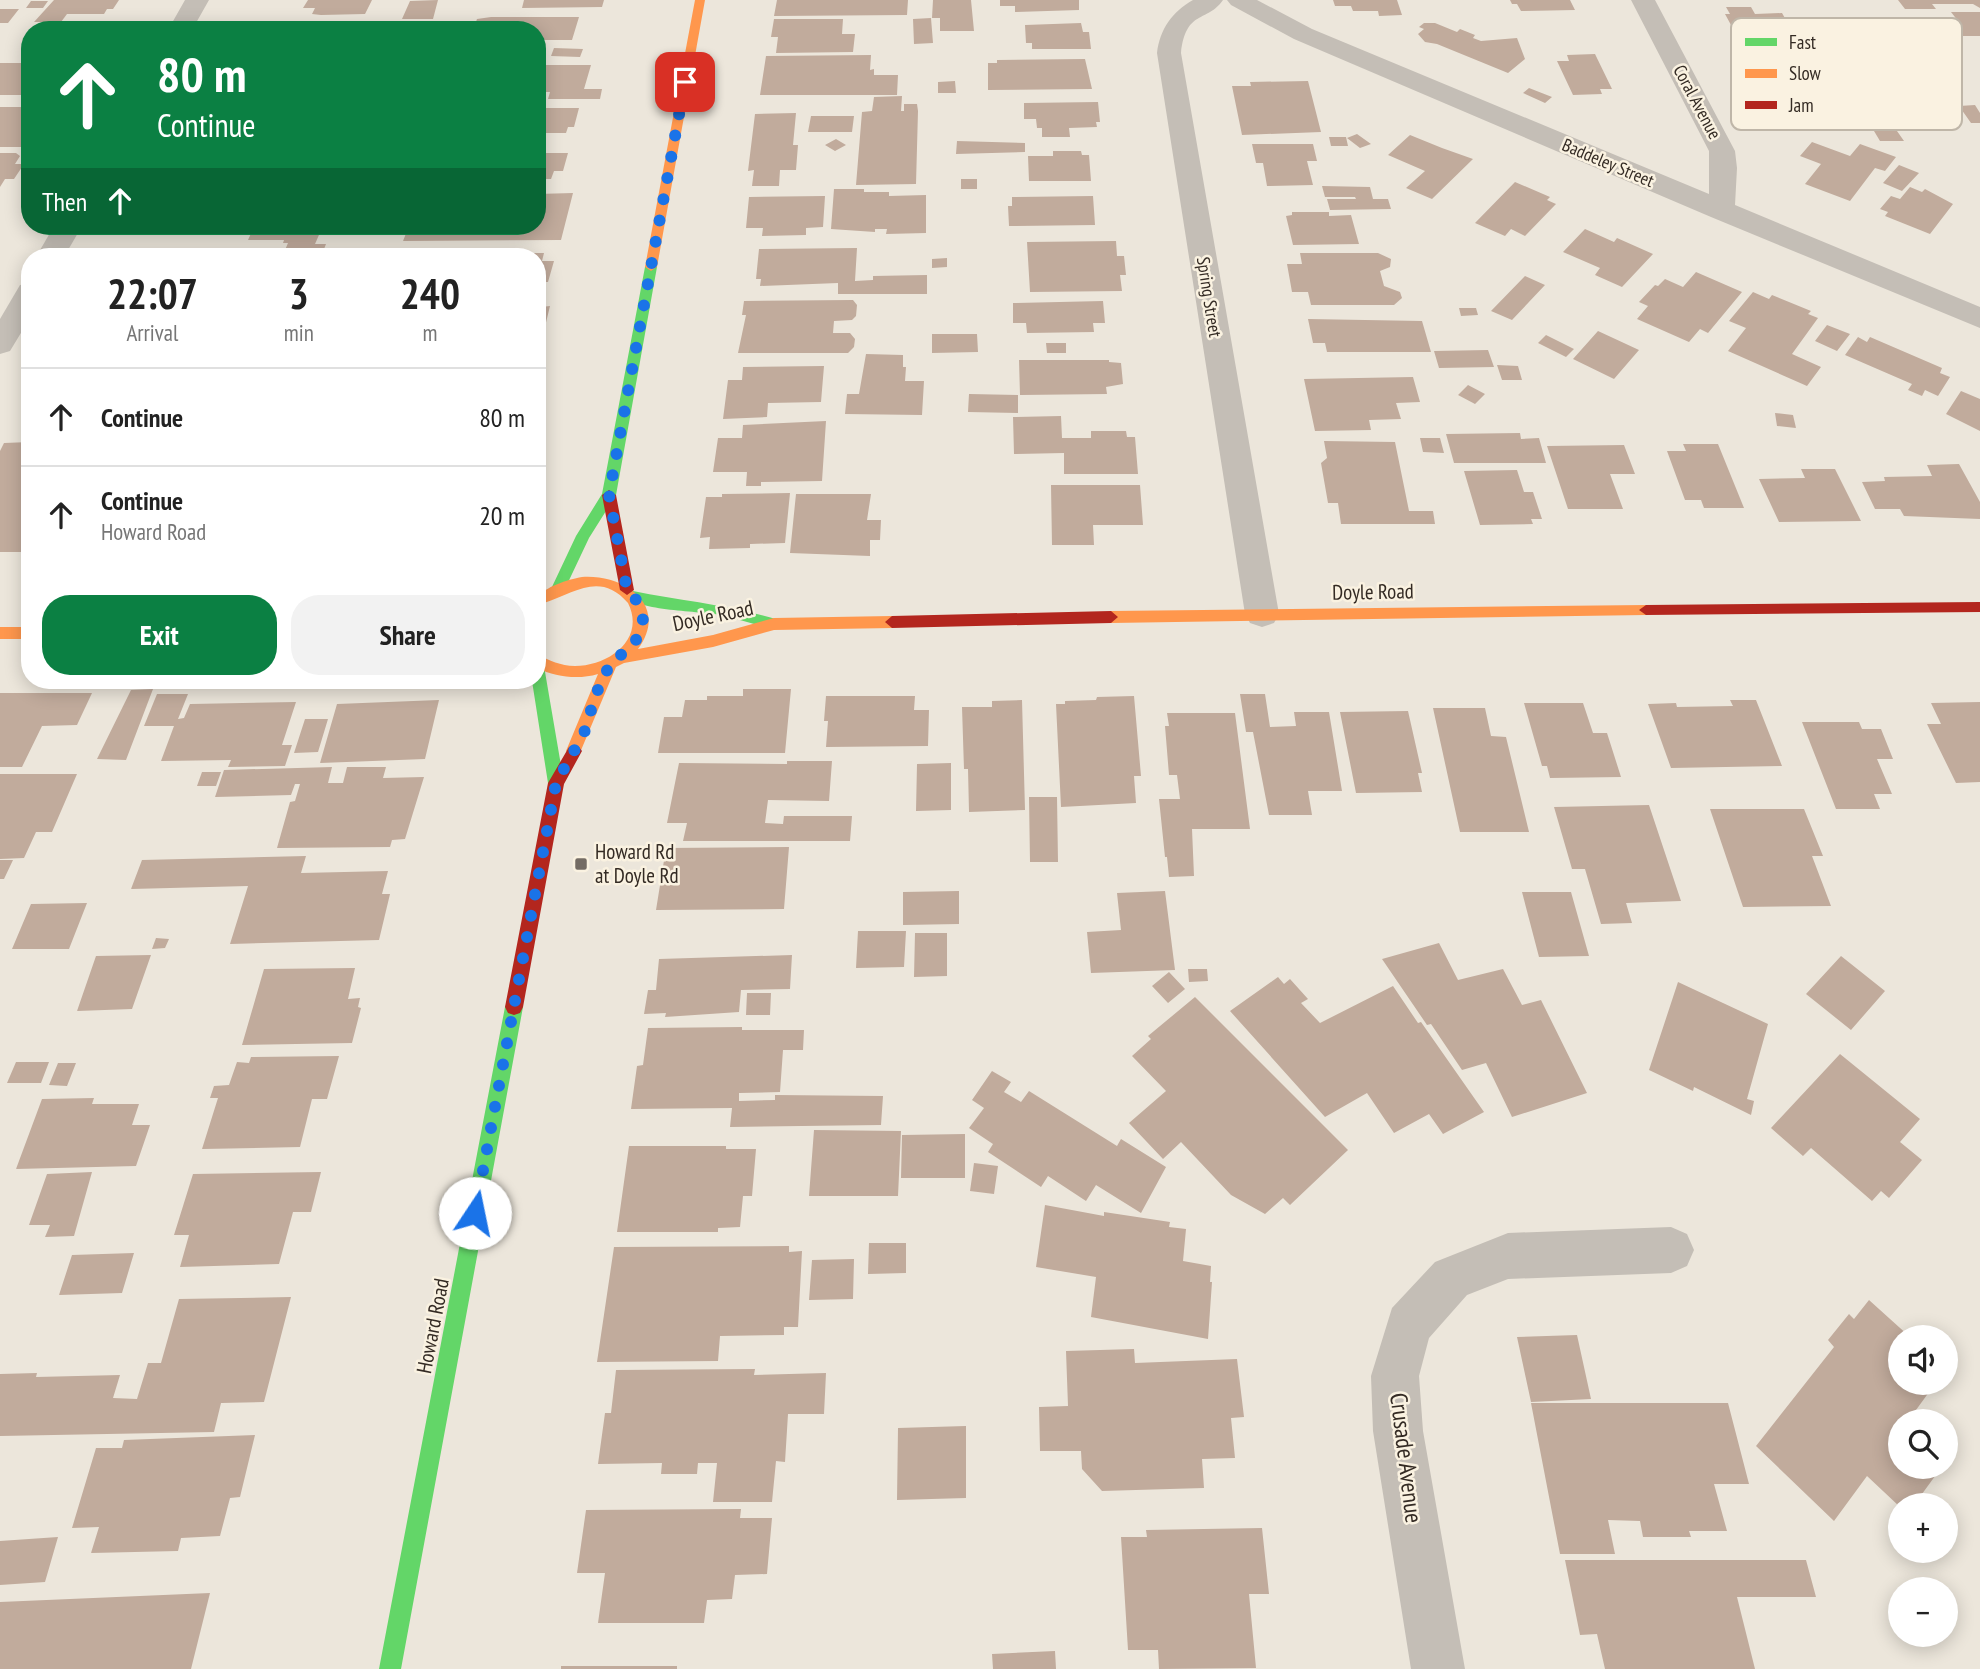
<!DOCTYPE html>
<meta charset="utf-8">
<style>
:root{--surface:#fff;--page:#f2f2f2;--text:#222;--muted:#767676;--line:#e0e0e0;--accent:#0b8043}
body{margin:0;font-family:"PT Sans Narrow",sans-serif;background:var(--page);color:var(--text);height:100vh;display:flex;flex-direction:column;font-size:26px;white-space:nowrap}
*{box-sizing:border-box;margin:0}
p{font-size:23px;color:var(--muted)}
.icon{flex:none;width:38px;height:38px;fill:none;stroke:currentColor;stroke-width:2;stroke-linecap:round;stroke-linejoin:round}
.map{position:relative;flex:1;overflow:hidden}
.details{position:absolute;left:21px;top:248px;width:525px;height:441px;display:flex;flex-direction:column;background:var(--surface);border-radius:28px;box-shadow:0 4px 18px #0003}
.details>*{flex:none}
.hud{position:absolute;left:21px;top:21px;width:525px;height:214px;border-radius:28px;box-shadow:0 4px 18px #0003;background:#0b8043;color:#fff;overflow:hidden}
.tools{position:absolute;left:1888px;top:1325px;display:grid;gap:14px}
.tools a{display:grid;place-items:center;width:70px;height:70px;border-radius:50%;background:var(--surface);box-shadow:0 4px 18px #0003;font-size:35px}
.pin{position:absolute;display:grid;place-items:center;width:60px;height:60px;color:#fff;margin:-30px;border-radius:14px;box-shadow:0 4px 10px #0006}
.me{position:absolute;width:77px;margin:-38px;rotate:11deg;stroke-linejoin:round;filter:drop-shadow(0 0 5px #0008)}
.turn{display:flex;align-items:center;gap:24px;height:147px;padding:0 21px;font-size:32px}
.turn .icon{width:91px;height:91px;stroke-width:2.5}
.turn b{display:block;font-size:49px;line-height:60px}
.then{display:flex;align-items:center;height:66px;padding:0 21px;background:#0003;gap:14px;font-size:26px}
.eta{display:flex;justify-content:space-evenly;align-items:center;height:119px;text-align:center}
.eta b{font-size:42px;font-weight:700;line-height:49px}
.button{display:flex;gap:14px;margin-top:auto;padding:14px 21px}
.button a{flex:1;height:80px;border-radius:28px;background:var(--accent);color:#fff;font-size:28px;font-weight:700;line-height:80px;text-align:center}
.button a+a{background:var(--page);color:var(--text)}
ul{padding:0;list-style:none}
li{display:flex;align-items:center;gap:21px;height:98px;padding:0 21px;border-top:2px solid var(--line)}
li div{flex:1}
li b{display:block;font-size:26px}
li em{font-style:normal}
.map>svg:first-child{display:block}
</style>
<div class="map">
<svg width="1980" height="1669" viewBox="0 0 1980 1669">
<rect width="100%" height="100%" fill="#ece6db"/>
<!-- building -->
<path fill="#c1ab9c" d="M54 0H119L113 9H107L104 14H67L61 22H34Z
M308 0H372L365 14 321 15 312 14 315 8H303Z
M438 0 433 19H402L410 1Z
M524 0H604L602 7 522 8Z
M777 0H908L907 15 774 16Z
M933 0H971L974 31H940V18H932Z
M1000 0H1079V10L1015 12V6H1000Z
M1333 0H1397L1402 15 1379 16 1378 11H1353L1351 6H1335Z
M1510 0H1570L1575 10 1521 11 1517 4H1512Z
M1898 0H1980V8L1973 4H1932L1936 9H1905Z
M31 1H48L43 8H26Z
M1726 7H1751L1755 14 1782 13 1786 20H1796L1806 35 1737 36 1725 14H1730Z
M0 9H19L8 23H0Z
M1951 12H1980V36H1953L1941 21H1958Z
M491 17H579L572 40H537V30H473L477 19Z
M931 18 933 43 914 44 913 19Z
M774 19H843L842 34H855L853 52 776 53 778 37H771Z
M1081 23 1083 32H1089L1091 49H1032V43H1026L1025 25Z
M1424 23H1435L1457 32 1460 29 1475 35 1473 38 1481 41 1517 38 1525 59 1508 73 1437 44 1425 42 1418 34 1424 29 1419 27Z
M374 24 371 30H305L308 25Z
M554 48 583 49 580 57 551 56Z
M1595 54 1612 89H1600L1602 94 1573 95 1557 61H1569L1567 55Z
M871 55 870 70 874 69V75H898L897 95H760L766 56Z
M1085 59 1092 89 988 90V63H997V60Z
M0 63H30V95H0Z
M537 65H591L584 89H602L600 99H548L550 92H537Z
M955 81 956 93H938V82Z
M1308 81 1321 132 1242 135 1232 86H1251L1250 82Z
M1529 88 1552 97 1545 103 1523 93Z
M902 96 901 111H904V104H917L918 111 916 184 856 185 862 112 872 111 874 97Z
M1098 102 1100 122H1096L1097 127 1069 128 1070 137H1042V128H1037L1036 119H1024V103Z
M1975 105 1980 113V123H1971L1959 106Z
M0 107H30V139L25 147H0Z
M537 108H579L574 127H568L566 133H537Z
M796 113 793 145H798L796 170H780L779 186H752L754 170 748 171 755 114Z
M811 116H854L852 132H808Z
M1874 131H1897L1904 141H1880Z
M1357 134 1371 144 1360 148 1347 138Z
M1410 135 1442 148 1473 159 1432 199 1406 188 1425 171 1388 155Z
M1329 137H1346L1348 146H1331Z
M836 139 846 145 835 151 825 145Z
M957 141 1025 143V152L956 154Z
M1812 142 1850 156 1860 144 1896 157 1885 171 1875 168 1850 201 1805 184 1821 164 1800 156Z
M1252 144H1313L1317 161H1307L1313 185 1267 186 1263 163H1256Z
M1053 151H1081L1082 155H1089L1091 181H1029L1028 156H1053Z
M0 153H16L20 156 15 164H24L14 179H5L0 187Z
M537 153H568L563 171H554L551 179H537Z
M1899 165 1919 173 1902 191 1883 183Z
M961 179H977V189H961Z
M1515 182 1550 197 1547 200 1556 204 1525 236 1511 229 1505 236 1475 223Z
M1322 186 1370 187 1373 199H1388L1391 209 1330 210 1327 199H1356L1355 197H1325Z
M1910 187 1922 192 1925 189 1953 204 1930 234 1885 216 1888 212 1880 209 1891 196 1900 199Z
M834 189H864V192H889V196L926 195V233L886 234 887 229H875V232L831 229Z
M573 193 561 240 403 241 409 226H537V194Z
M825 196 823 227 806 228V235L762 236 763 228H746L749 197Z
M1093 196 1095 225 1009 226 1008 206H1012V197Z
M1292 212H1329V216L1351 215 1359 244 1293 245 1286 216 1292 215Z
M217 226 322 228 315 244H326L321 257H282L288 243H283L284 240H248L253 229H215Z
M1585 229 1614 242 1617 238 1653 254 1622 287 1595 275 1600 268 1563 252Z
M1116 241 1117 256H1124L1126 275H1120L1122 291 1030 292 1027 242Z
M857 248 855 281 873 280V276L927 275V294H838V283L760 286 761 279H756L759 249Z
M200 253H232L230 257H198Z
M479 253H544L542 261H554L548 282H537V257H478Z
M1300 253H1378L1391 259 1390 267 1380 271 1384 286 1400 292 1402 298 1394 305H1311L1308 292H1292L1287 264H1302Z
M947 258V267L932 268V259Z
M1696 272 1742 292 1708 333 1700 329 1689 342 1637 319 1648 306 1639 302 1655 285 1658 286 1665 279 1683 287Z
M1525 276 1545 285 1512 320 1491 311Z
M1753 292 1769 299 1772 295 1811 311 1808 314 1818 318 1792 354 1821 367 1807 386 1728 351 1746 328 1729 321Z
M853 300 857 305 856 316 852 320 834 321 833 333H850L855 339 854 347 848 353H738L746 315H742L744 301Z
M537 301H543L541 307 550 306 542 339H537Z
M1103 301 1105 323H1093L1094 332 1027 333 1026 323H1013V303Z
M1459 308H1476L1478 315 1461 316Z
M1308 319 1422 321 1431 352H1327L1325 343H1313Z
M1827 325 1850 334 1837 351 1815 341Z
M1598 331 1639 350 1614 379 1573 359Z
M932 334H977L978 352 932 353Z
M1546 335 1574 349 1566 357 1538 343Z
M1858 337 1867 342 1870 337 1942 368 1940 373 1950 377 1938 396 1925 390 1922 396 1908 390 1912 384 1845 355Z
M1046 343H1066V353H1047Z
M1488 350 1494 367 1439 368 1434 351Z
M866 354 903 355V367H906L905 381H924L922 415 845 414 847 394H859Z
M1019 360H1109V362L1121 363 1123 384 1106 387 1107 394 1020 395Z
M1497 365 1518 366 1522 380H1502Z
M824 366 821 402 768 403 767 417 723 419 728 380H742L743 367Z
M1413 377 1420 402 1396 403 1401 419 1369 420 1371 430 1315 431 1304 379Z
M1468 385 1485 394 1475 404 1458 395Z
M1961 391 1980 399V431L1946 414Z
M969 394 1018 395V413L968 412Z
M1775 413 1793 415 1796 428 1777 426Z
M1061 416 1062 438H1091V431H1126L1127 437H1135L1138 474H1064V453L1014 454 1013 417Z
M826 421 822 481 761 482V486H746L747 472H713L718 438H742L743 425Z
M1520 433 1521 439 1539 438 1546 463H1454L1446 434Z
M1420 438H1440L1444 453 1423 452Z
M1324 441 1395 442 1409 511H1433L1435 524H1341L1338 503H1328L1321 463 1327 458Z
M30 442V536L22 552H0V451L4 443Z
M1683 444H1718L1744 508H1704L1701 500H1685L1667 451H1686Z
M1624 445 1635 474H1610L1623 509H1568L1547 446Z
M1959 464 1980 502V519L1904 516 1900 509H1875L1862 482 1885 481 1884 477 1932 476 1927 465Z
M1801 469H1835L1861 521 1779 522 1759 479 1805 478Z
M1517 470 1524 492H1533L1542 519H1531L1533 524 1480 525 1464 471Z
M1051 485H1140L1143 525H1093L1094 545H1052Z
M790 493 785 543 750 544V548L709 549 710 537 700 538 706 497H722V494Z
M796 494H871L867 520H881L880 540H870V556L790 553Z
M153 689 126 760 97 759 131 690Z
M743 689H791L785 753H658L664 717H682L685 700H707V696H743Z
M0 693H92L77 725 42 726 22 767H0Z
M157 694H188L178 719 184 718 190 704 296 702 282 745H292L285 766 228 767 231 760 161 761 174 726H144Z
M1240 694H1265L1270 727 1296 726 1294 712H1329L1342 791H1308L1312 815H1269L1253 732H1246Z
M826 696H915L914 710H929L928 746 826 747 828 721H824Z
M1134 696 1141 776H1134L1136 803 1061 807 1056 704H1065V701L1096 700 1097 697Z
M439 700 425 759 320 763 337 704Z
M1022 700 1025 810 969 812 968 769H964L962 707H992V701Z
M1730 700H1756L1782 766 1671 768 1648 704 1676 703 1677 707 1733 706Z
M1980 702V782L1956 783 1927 724H1941L1931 703Z
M1524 703H1583L1593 733H1607L1621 777 1550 778 1547 766H1542Z
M1433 708H1485L1491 736 1506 737 1529 832H1460Z
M1408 711 1422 773H1418L1422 792 1356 793 1340 712Z
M1167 713H1235L1250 829H1192L1194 876 1169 877 1167 857H1165L1159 799H1180L1177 775H1169L1165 726H1169Z
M305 719H328L318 752 294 753Z
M1802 722H1859L1862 729H1881L1893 759H1877L1892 794H1874L1880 809H1836Z
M787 761H832L829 801 768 800 765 823 783 824 784 816H852L850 841H683L687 823H667L679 763 787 764Z
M951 763V810L916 811 917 764Z
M332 767 328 783H343L347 767H386L383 778 424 777 405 839 392 840 390 847 277 848 290 802 295 801 300 784H295L291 795 215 797 224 770Z
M202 772H221L216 786H197Z
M0 774H77L52 832H36L24 858 0 859Z
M1029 797H1057L1058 862H1030Z
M1649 805 1681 901 1626 903 1632 923 1601 924 1585 869H1572L1554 807Z
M1710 809H1804L1823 856H1812L1831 906 1743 907Z
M789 847 784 909 656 910 666 848Z
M306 856 301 873 388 871 382 894H390L379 940 230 944 248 886 131 889 142 860Z
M0 860H13L4 879H0Z
M959 891V924L903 925V892Z
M1165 891 1175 970 1091 973 1087 932 1121 930 1117 893Z
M1522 892H1571L1589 956 1539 957Z
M87 903 69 949H12L31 904Z
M858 931H906L904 967 856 968Z
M915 933H947V976L914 977Z
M156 938 169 939 165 948 152 949Z
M1439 943 1458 980 1503 969 1522 1005 1541 1000 1587 1093 1512 1117 1486 1063 1462 1070 1431 1024 1427 1025 1382 959Z
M151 955 132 1009 77 1011 96 956Z
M792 955 790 989 741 990 739 1012 665 1017 666 1013 644 1014 648 990H656L659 959Z
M1841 956 1885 991 1851 1030 1806 994Z
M355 968 348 999 360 998 358 1007 361 1008 352 1043 242 1045 264 969Z
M1188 969H1207L1208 981 1189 982Z
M1169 972 1185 989 1168 1003 1152 986Z
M1278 977 1284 984 1290 979 1308 999 1301 1003 1320 1023 1393 986 1418 1023 1421 1022 1484 1112 1443 1134 1429 1114 1394 1133 1367 1093 1325 1117 1230 1011Z
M1678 982 1768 1024 1747 1099 1754 1101 1751 1115 1694 1087 1693 1091 1649 1070Z
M747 993H771L770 1015H746Z
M1195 997 1348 1150 1290 1205 1283 1198 1265 1214 1231 1195 1181 1142 1163 1159 1129 1123 1166 1091 1132 1056 1151 1039 1148 1036Z
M742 1027V1030H804L803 1050H783L780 1092 739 1093V1101L775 1100V1095L883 1096 881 1125 730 1127 732 1108 631 1109 637 1066 643 1065 648 1028Z
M1840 1054 1920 1119 1900 1142 1922 1160 1889 1198 1881 1191 1872 1201 1811 1148 1803 1156 1771 1128Z
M339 1056 327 1099H312L300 1147 202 1149 218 1098H210L214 1086 229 1085 237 1062 249 1063 251 1057Z
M16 1062H49L41 1083H7Z
M58 1063H76L67 1086 49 1085Z
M992 1071 1011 1082 1004 1092 1021 1102 1029 1091 1117 1146 1121 1139 1166 1167 1141 1213 1096 1185 1086 1201 1048 1176 1041 1187 988 1152 993 1144 969 1128 984 1108 972 1100Z
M94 1098 92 1104H139L132 1125H150L136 1166 16 1169 42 1099Z
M814 1130 901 1131 898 1196H809Z
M965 1134V1178H901L902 1135Z
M629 1146H726V1149H756L752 1196H743L740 1227 718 1228V1232H617Z
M974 1163 998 1166 994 1194 970 1191Z
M92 1172 74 1236 45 1237 50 1225H29L47 1174Z
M321 1172 311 1212H293L279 1264 180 1267 189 1235H174L193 1174Z
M1045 1205 1104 1216V1212L1170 1222 1169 1227 1186 1229 1183 1261 1211 1266 1210 1282H1212L1208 1339 1091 1317 1096 1277 1036 1267Z
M869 1243H906V1273L868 1274Z
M789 1246V1252L802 1251 798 1327H784V1335L720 1336 718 1361 597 1362 614 1247Z
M134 1253 122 1293 59 1295 72 1255Z
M854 1259 853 1299 809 1300 812 1260Z
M291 1297 264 1402 221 1403 214 1432 0 1436V1374L37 1373 36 1377 120 1375 113 1398 137 1399 148 1363H161L179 1299Z
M1869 1300 1910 1337H1900V1382H1925L1932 1388 1908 1421H1900L1898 1435 1900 1438V1466H1932L1938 1472 1914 1505H1900V1507L1867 1476 1834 1521 1756 1446 1834 1347 1828 1340 1849 1314 1854 1319Z
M1577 1335 1591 1399 1531 1402 1517 1337Z
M1134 1349 1135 1363 1237 1359 1244 1417 1231 1418 1235 1458 1202 1459 1204 1488 1102 1491 1082 1469 1081 1451H1040L1039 1407 1068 1406 1066 1351Z
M755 1369 754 1375 826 1373 824 1414H788L785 1462 776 1461 772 1502H713L717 1463H698L697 1474H661L662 1463 598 1464 605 1413H611L616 1370Z
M1531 1403H1728L1749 1484H1714L1727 1531H1689L1691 1537H1643L1640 1521 1608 1520 1615 1554H1560Z
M966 1426V1498L897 1500 898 1428Z
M255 1435 240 1497 230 1498 220 1536 181 1538 178 1551 91 1553 99 1527 72 1528 96 1448H122L124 1440Z
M741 1509 740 1518H772L767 1574 735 1575 732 1599 707 1600 704 1623H598L605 1573H577L586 1510Z
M1262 1528 1269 1594H1249L1256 1668 1159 1669 1158 1650H1128L1121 1537H1147L1146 1530Z
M58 1537 45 1582 0 1585V1541Z
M1565 1560H1806L1816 1597H1737L1755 1669H1605L1597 1634 1580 1635Z
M210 1593 191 1669H0V1602Z
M1055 1651 1056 1669H993L992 1654Z
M561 1666H677V1669H561Z"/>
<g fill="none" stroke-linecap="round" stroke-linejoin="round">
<!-- street -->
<path fill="#c4beb6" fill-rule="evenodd" d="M185 0H209L192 30H168Z
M1193 0H1223C1207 23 1186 9 1181 53L1279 614 1274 623 1262 627 1250 623 1245 614 1157 53C1160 29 1172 12 1193 0Z
M1227 0H1257L1312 29 1709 194V151L1631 0H1655L1735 151 1737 168 1735 205 1980 307V328L1711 217 1294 39 1231 5Z
M54 226H82L64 257H36Z
M30 283V318L10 351 0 354V319L20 285Z
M1671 1227 1687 1234 1694 1250 1687 1266 1671 1273 1508 1279 1467 1295 1429 1338 1419 1376 1423 1431 1465 1669H1411L1373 1431 1371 1376 1392 1308 1435 1262 1508 1233Z"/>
<!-- fast -->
<path fill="#63d668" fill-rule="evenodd" d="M651 263 657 267 616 495 589 538 563 593 558 594 551 589 576 536 602 494 645 267Z
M633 591C682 601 731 605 779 620L781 624 774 630C756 625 739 619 721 615 701 611 637 611 626 596Z
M537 660 544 666 564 783 561 788H551L548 783 532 681H537Z
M514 999 520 1001 523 1007 401 1669H379L505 1007 508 1001Z"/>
<!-- slow -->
<path fill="#ff974d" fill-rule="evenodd" d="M695 0H705L657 267 651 271 645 267Z
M582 577C624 574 670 605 638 649L713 635 774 618 892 616 899 622 892 628 774 630 713 647 624 663 616 667 579 755H569L566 751 598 674C578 680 556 677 537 668V655C550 660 560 666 575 666 609 666 646 639 628 603 600 571 575 593 544 603L537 598C546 586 567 580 582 577Z
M1646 605 1653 610 1646 615 1111 623 1104 617 1111 611Z
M0 627H30V639H0Z"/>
<!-- jam -->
<path fill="#b3261e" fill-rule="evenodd" d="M609 490 616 495 634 590 627 595 620 590 602 495Z
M1980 602V612L1646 615 1639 610 1646 605Z
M1111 611 1118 617 1111 623 892 628 885 622 892 616Z
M574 745 579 747 582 751 564 784 523 1007 520 1013 514 1015 508 1013 505 1007 548 783 569 747Z"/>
</g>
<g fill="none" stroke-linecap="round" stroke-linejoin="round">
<!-- route -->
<path stroke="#1a73e8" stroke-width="12" stroke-dasharray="0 21.6" d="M475 1213 556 783 584 733 596 694 610 664 634 644 642 627 643 618 638 602 627 590 609 495 685 82"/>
</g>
<!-- markers -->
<rect fill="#746c64" stroke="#faf2e1" stroke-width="2.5" x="574" y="857" width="14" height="14" rx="3.5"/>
<g text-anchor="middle" stroke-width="5" stroke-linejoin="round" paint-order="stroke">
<!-- far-street labels -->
<g font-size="18" fill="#342b24" stroke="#faf2e1">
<text transform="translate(1697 102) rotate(62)" y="6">Coral Avenue</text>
<text transform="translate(1608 163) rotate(23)" y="6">Baddeley Street</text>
<text transform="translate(1209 297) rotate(81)" y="6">Spring Street</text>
</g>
<!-- street labels -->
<g font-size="21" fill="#342b24" stroke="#faf2e1">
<text transform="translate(1373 592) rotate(-1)" y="7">Doyle Road</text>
<text transform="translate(713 616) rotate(-12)" y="7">Doyle Road</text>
<text transform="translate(433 1326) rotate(-79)" y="7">Howard Road</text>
</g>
<!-- poi labels -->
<g font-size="21" fill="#342b24" stroke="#faf2e1" text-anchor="start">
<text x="595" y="859">Howard Rd<tspan x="595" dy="24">at Doyle Rd</tspan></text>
</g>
<!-- near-street labels -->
<g font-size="24" fill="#342b24" stroke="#faf2e1">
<text transform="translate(1406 1458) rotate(83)" y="8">Crusade Avenue</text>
</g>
</g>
<!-- legend -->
<rect x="1731" y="18" width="231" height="112" rx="10" fill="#faf2e1" stroke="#bfb6a8" stroke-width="2"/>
<rect x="1745" y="38" width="32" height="8" fill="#63d668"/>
<rect x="1745" y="69" width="32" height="9" fill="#ff974d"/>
<rect x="1745" y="101" width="32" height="8" fill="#b3261e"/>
<g font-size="19" fill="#342b24">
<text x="1789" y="49">Fast</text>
<text x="1789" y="80">Slow</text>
<text x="1789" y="112">Jam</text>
</g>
</svg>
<div class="tools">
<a><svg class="icon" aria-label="sound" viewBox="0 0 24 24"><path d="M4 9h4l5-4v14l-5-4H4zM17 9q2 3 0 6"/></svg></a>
<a><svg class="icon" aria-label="search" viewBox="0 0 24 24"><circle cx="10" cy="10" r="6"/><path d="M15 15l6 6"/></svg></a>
<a>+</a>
<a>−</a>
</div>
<div class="pin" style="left:685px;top:82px;background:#d93025"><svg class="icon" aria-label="arrive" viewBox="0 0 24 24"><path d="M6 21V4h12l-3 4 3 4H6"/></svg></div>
<svg class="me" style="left:475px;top:1213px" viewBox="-20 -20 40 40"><circle r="19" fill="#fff"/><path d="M0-13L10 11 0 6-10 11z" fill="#1a73e8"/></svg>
<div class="hud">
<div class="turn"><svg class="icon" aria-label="ahead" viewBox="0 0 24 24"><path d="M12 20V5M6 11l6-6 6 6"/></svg><div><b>80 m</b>Continue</div></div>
<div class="then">Then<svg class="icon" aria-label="ahead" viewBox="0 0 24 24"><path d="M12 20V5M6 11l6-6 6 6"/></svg></div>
</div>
<section class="details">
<div class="eta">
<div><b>22:07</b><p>Arrival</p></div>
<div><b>3</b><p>min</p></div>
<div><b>240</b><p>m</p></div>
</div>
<ul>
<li><svg class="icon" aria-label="ahead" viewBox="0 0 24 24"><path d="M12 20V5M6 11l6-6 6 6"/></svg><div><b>Continue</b></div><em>80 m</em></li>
<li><svg class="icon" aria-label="ahead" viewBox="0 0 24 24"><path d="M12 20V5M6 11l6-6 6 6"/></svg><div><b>Continue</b><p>Howard Road</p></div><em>20 m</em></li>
</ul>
<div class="button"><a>Exit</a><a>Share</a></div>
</section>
</div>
